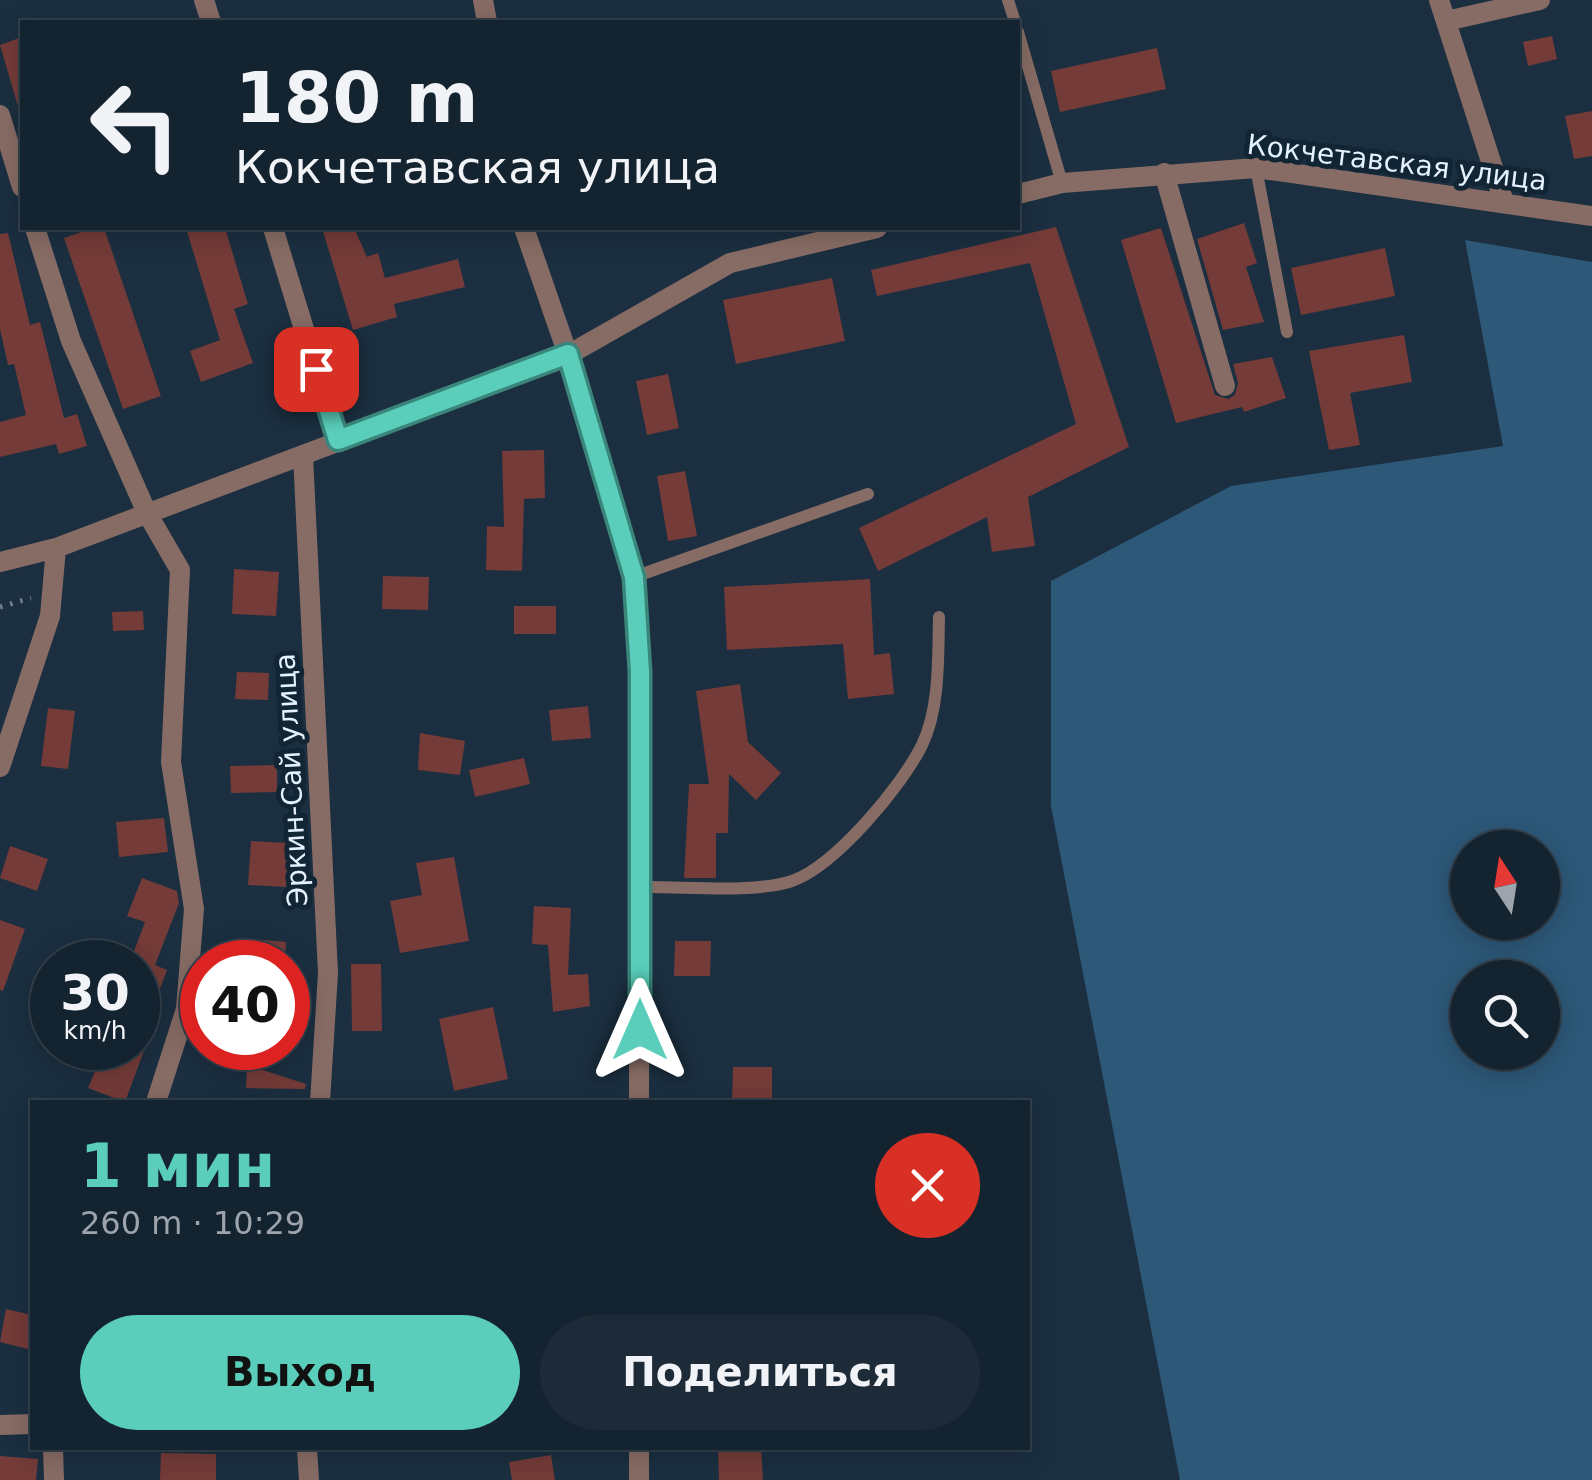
<!DOCTYPE html>
<html lang="ru">
<meta charset="utf-8">
<style>
:root{--surface:#142330;--page:#1d2b38;--text:#f1f3f6;--muted:#9da4ab;--line:#33404c;--accent:#5bcebb}
body{margin:0;font-family:"DejaVu Sans",sans-serif;background:var(--page);color:var(--text);height:100vh;display:flex;flex-direction:column;font-size:38px;white-space:nowrap}
*{box-sizing:border-box;margin:0}
p{font-size:32px;color:var(--muted)}
.icon{flex:none;width:55px;height:55px;fill:none;stroke:currentColor;stroke-width:2;stroke-linecap:round;stroke-linejoin:round}
.map{position:relative;flex:1;overflow:hidden}
.sheet{position:absolute;left:30px;top:1100px;width:1000px;height:350px;display:flex;flex-direction:column;background:var(--surface);border-radius:0px;box-shadow:0 5px 25px #0003,0 0 0 2px var(--line)}
.sheet>*{flex:none}
.banner{position:absolute;left:20px;top:20px;width:1000px;height:210px;border-radius:0px;box-shadow:0 5px 25px #0003,0 0 0 2px var(--line);background:#142330;color:var(--text);overflow:hidden}
.needle{width:65px;rotate:348deg}
.buttons{position:absolute;left:1450px;top:830px;display:grid;gap:20px}
.buttons a{display:grid;place-items:center;width:110px;height:110px;border-radius:50%;background:var(--surface);box-shadow:0 5px 25px #0003,0 0 0 2px var(--line);font-size:50px}
.speed{position:absolute;left:30px;top:940px;display:flex;gap:20px;font-size:50px;font-weight:700;text-align:center}
.speed>*{display:grid;place-content:center;width:130px;height:130px;border-radius:50%;background:var(--surface);box-shadow:0 5px 25px #0003,0 0 0 2px var(--line);line-height:1}
.speed small{font-size:25px;font-weight:400}
.speed .limit{border:15px solid #d22;background:#fff;color:#111}
.pin{position:absolute;display:grid;place-items:center;width:85px;height:85px;color:#fff;margin:-42px;border-radius:20px;box-shadow:0 5px 15px #0006}
.me{position:absolute;width:110px;margin:-55px;rotate:0deg;stroke-linejoin:round;filter:drop-shadow(0 0 8px #0008)}
.turn{display:flex;align-items:center;gap:35px;height:210px;padding:0 50px;font-size:45px}
.turn .icon{width:130px;height:130px;stroke-width:2.5}
.turn b{display:block;font-size:70px;line-height:85px}
.round{display:grid;place-items:center;flex:none;width:105px;height:105px;border-radius:52px;background:var(--page)}
.head{display:flex;align-items:center;justify-content:space-between;height:170px;padding:0 50px}
h1{font-size:60px;font-weight:600;line-height:75px;color:var(--accent)}
.cta{display:flex;gap:20px;margin-top:auto;padding:20px 50px}
.cta a{flex:1;height:115px;border-radius:60px;background:var(--accent);color:#111;font-size:40px;font-weight:600;line-height:115px;text-align:center}
.cta a+a{background:var(--page);color:var(--text)}
.map>svg:first-child{display:block}
</style>
<div class="map">
<svg width="1592" height="1480" viewBox="0 0 1592 1480">
<rect width="100%" height="100%" fill="#1b2f40"/>
<!-- green -->
<path fill="#2d5878" fill-rule="evenodd" d="M1465 240 1592 262V1480H1180L1051 806V581L1231 486 1503 446ZM1468 848H1542V922H1468ZM1468 978H1542V1052H1468Z"/>
<!-- building -->
<path fill="#743b38" d="M1552 36 1557 59 1528 66 1523 42Z
M22 37V109L19 110 0 45Z
M1157 48 1166 89 1060 112 1051 71Z
M1592 111V156L1574 159 1565 116Z
M1244 223 1257 263 1246 267 1264 322 1223 330 1197 239Z
M1056 227 1129 447 1028 497 1035 546 992 552 987 517 878 571 859 528 1076 424 1030 263 877 296 871 270Z
M93 228H104L161 396 123 409 64 238Z
M186 228H225L248 304 234 309 253 363 201 382 190 351 220 340Z
M322 228H354L367 257 378 253 385 278 458 259 465 287 394 304 397 317 353 330Z
M1161 228 1215 395 1228 399 1235 395 1238 383 1233 364 1272 357 1286 398 1244 412 1242 407 1176 423 1121 240Z
M8 233 30 325 40 322 64 418 77 414 87 446 59 454 56 444 0 457V422L26 415 14 364 8 365 0 329V234Z
M1385 248 1395 296 1301 315 1291 268Z
M832 278 845 341 736 364 723 300Z
M1404 335 1412 382 1350 393 1360 445 1329 450 1309 351Z
M668 374 679 428 647 435 636 381Z
M544 450 545 498 524 499 522 571 486 570 487 526 504 527 502 451Z
M685 471 697 536 668 541 657 476Z
M234 569 279 572 276 616 232 614Z
M383 576 429 577 428 610 382 609Z
M870 579 874 655 890 653 894 694 848 699 843 644 727 650 724 587Z
M514 606H556V634H514Z
M143 611 144 630 113 631 112 612Z
M237 672 269 673 268 700 235 699Z
M740 684 748 742 781 773 756 800 729 774 728 833H716V878H684L689 784H709L696 691Z
M588 706 591 738 552 741 549 710Z
M48 708 75 711 68 769 41 766Z
M420 733 465 741 460 775 418 770Z
M524 758 530 784 475 797 469 770Z
M277 765V792L231 793 230 766Z
M164 818 168 852 119 857 116 822Z
M251 841 290 843 287 887 248 885Z
M10 846 48 859 37 891 0 878Z
M454 857 469 941 400 953 390 901 422 895 416 863Z
M142 878 177 891 179 903 155 965 167 970 158 994 145 990 139 1005 138 962H130L145 922 127 916Z
M534 906 571 908 568 975 588 974 590 1006 553 1012 548 945 532 944Z
M0 920 25 929 3 991 0 990Z
M252 939 286 942 285 962H250Z
M675 941H711L710 976H674Z
M351 964H381L382 1031H352Z
M493 1007 508 1079 454 1091 439 1019Z
M105 1048H145L125 1102 88 1088Z
M247 1065 306 1084 305 1089 246 1088Z
M733 1067H772V1102H732Z
M6 1309 32 1315V1350L0 1342Z
M718 1448H761L763 1480H719Z
M161 1453 216 1454V1480H160Z
M551 1455 555 1480H512L509 1462Z
M0 1456 38 1459 36 1480H0Z"/>
<g fill="none" stroke-linecap="round" stroke-linejoin="round">
<!-- path -->
<path stroke="#718190" stroke-width="5" stroke-dasharray="2.5 8" stroke-linecap="butt" d="M0 607 31 598"/>
<!-- service -->
<path stroke="#876c65" stroke-width="12" d="M1008 0 1015 22
M1018 32 1062 183
M1256 168 1287 332
M634 577 868 494
M640 887C683 886 752 894 792 881 835 866 902 786 922 745 940 708 938 657 939 617"/>
<!-- minor -->
<path stroke="#876c65" stroke-width="20" d="M204 0 211 22
M1439 0 1504 202
M1446 21 1540 0
M0 115 22 187
M1164 173 1225 386
M1018 194 1062 183 1256 168 1592 216
M35 228 71 341 147 513 180 570 171 762 194 909 186 1009 156 1102
M273 228 338 440
M303 455 328 973 320 1102
M0 562 56 548 568 355 730 263 877 228
M0 767 50 616 56 548
M0 1425 32 1424
M53 1448 54 1480
M307 1448 309 1480"/>
<!-- tertiary -->
<path stroke="#876c65" stroke-width="20" d="M483 0 487 22
M524 228 568 355 634 577 640 672 639 1102
M639 1480V1448"/>
</g>
<g fill="none" stroke-linecap="round" stroke-linejoin="round">
<!-- route casing -->
<g stroke="#3b867a" stroke-width="25">
<path id="route" d="M316 369 338 440 568 354 634 577 640 672V1030"/>
</g>
<!-- route -->
<use href="#route" stroke="#5bcebb" stroke-width="18"/>
</g>
<g text-anchor="middle" stroke-width="10" stroke-linejoin="round" paint-order="stroke">
<!-- street labels -->
<g font-size="28" fill="#e5f1fc" stroke="#112535">
<text transform="translate(1397 162) rotate(7)" y="10">Кокчетавская улица</text>
<text transform="translate(291 780) rotate(-93)" y="10">Эркин-Сай улица</text>
</g>
</g>
</svg>
<div class="buttons">
<a><svg class="needle" viewBox="-14 -14 28 28"><path d="M0-13l5 13h-10z" fill="#e53935"/><path d="M0 13l5-13h-10z" fill="#9da4ab"/></svg></a>
<a><svg class="icon" aria-label="search" viewBox="0 0 24 24"><circle cx="10" cy="10" r="6"/><path d="M15 15l6 6"/></svg></a>
</div>
<div class="speed"><div>30<small>km/h</small></div><div class="limit">40</div></div>
<div class="pin" style="left:316px;top:369px;background:#d93025"><svg class="icon" aria-label="arrive" viewBox="0 0 24 24"><path d="M6 21V4h12l-3 4 3 4H6"/></svg></div>
<svg class="me" style="left:640px;top:1030px" viewBox="-20 -20 40 40"><path d="M0-17L14 15 0 8-14 15z" fill="#5bcebb" stroke="#fff" stroke-width="4"/></svg>
<div class="banner">
<div class="turn"><svg class="icon" aria-label="left" viewBox="0 0 24 24"><path d="M17 20v-9H6M10 6l-5 5 5 5"/></svg><div><b>180 m</b>Кокчетавская улица</div></div>
</div>
<section class="sheet">
<div class="head"><div><h1>1 мин</h1><p>260 m · 10:29</p></div><a class="round" style="background:#d93025;color:#fff"><svg class="icon" aria-label="close" viewBox="0 0 24 24"><path d="M6 6l12 12M18 6L6 18"/></svg></a></div>
<div class="cta"><a>Выход</a><a>Поделиться</a></div>
</section>
</div>
